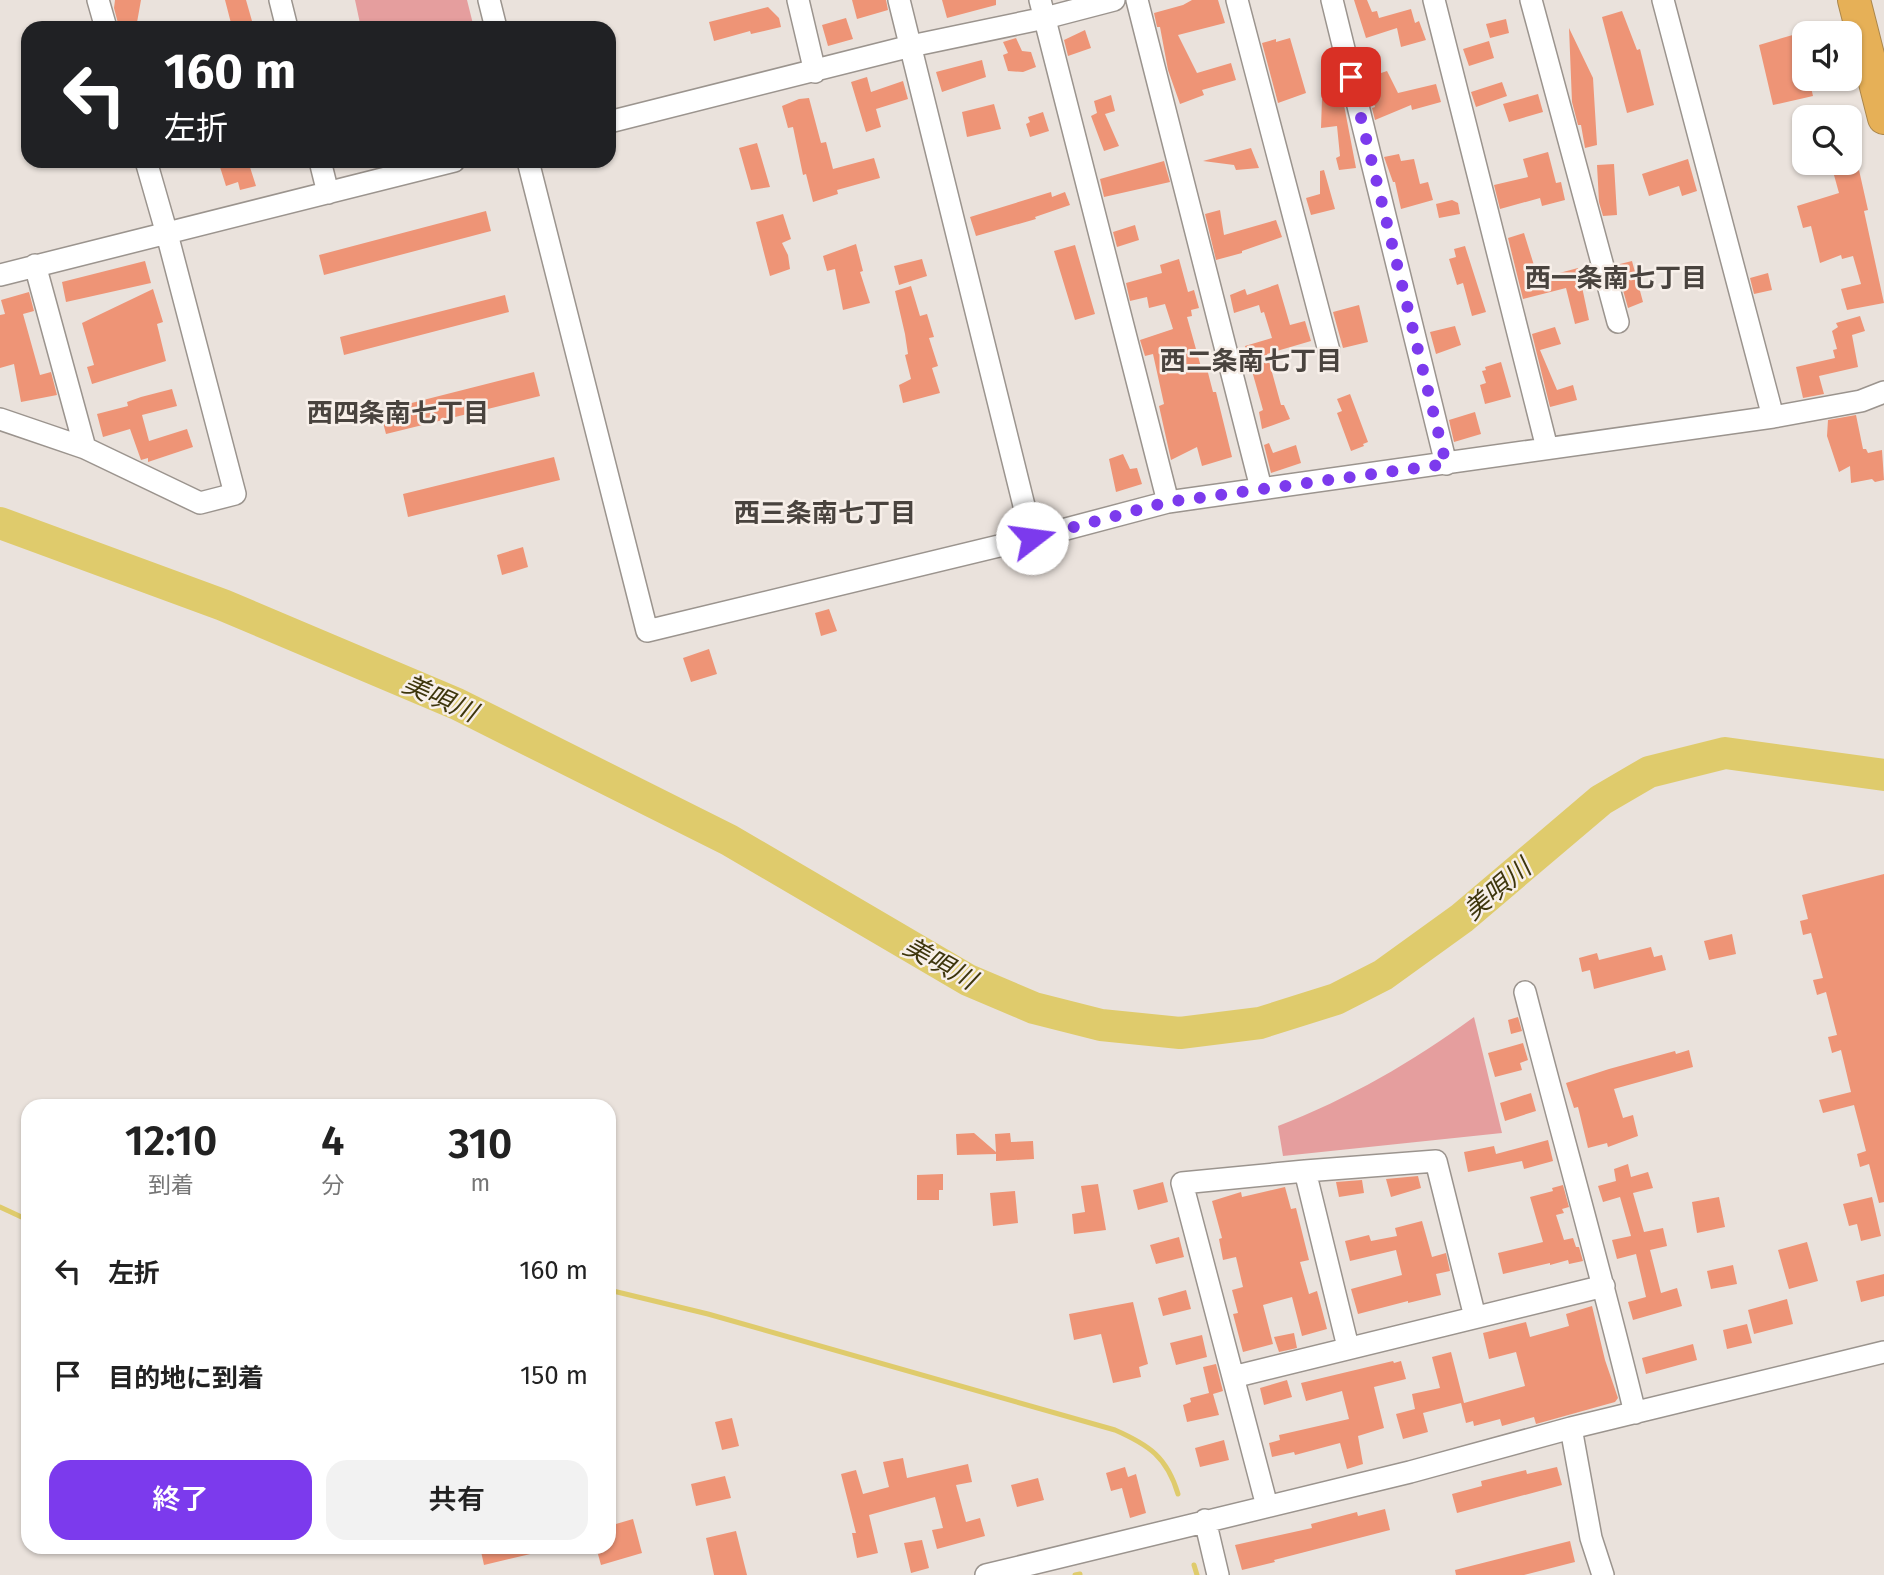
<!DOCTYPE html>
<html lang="ja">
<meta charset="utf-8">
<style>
:root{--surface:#fff;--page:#f2f2f2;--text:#222;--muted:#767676;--accent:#7c3aed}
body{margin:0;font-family:"Fira Sans","Noto Sans JP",sans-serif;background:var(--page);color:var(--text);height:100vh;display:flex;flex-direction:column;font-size:26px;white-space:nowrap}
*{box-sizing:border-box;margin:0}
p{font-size:23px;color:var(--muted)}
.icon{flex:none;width:38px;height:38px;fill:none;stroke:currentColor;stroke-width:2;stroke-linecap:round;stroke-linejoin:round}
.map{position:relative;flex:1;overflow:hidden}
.panel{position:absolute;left:21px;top:1099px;width:595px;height:455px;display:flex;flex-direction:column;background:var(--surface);border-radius:21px;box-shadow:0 2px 5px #0004}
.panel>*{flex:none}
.guide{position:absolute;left:21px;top:21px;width:595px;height:147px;border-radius:21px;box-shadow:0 2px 5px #0004;background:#202124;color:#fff;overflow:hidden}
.fabs{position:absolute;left:1792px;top:21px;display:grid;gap:14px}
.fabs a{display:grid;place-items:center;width:70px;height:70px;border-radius:14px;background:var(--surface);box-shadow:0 2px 5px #0004;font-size:35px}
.pin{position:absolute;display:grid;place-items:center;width:60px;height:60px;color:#fff;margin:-30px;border-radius:14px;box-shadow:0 4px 10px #0006}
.me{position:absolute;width:77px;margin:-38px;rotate:75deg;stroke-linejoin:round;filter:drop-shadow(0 0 5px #0008)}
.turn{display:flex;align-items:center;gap:24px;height:147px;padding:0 28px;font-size:32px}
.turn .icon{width:91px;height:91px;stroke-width:2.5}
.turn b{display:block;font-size:49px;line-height:60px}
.eta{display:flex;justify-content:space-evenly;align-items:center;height:119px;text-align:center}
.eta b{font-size:42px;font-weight:600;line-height:49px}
.cta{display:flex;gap:14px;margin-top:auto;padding:14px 28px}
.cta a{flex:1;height:80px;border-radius:21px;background:var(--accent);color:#fff;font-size:28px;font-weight:600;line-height:80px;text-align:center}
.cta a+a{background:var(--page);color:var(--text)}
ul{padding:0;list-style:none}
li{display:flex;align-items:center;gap:21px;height:105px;padding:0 28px}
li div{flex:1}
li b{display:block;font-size:26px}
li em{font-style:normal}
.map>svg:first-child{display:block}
</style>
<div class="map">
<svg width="1884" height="1575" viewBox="0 0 1884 1575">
<rect width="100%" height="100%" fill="#eae2dc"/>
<!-- green -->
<path fill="#e59e9e" d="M355 0H467L474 28H361Z
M1474 1017 1502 1133 1283 1156 1278 1126C1350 1098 1411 1063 1474 1017Z"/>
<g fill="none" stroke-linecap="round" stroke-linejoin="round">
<!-- stream -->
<path stroke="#dfcb6c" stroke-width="5" d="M0 1207 28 1220
M609 1290 708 1314 1115 1430C1149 1445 1167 1457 1178 1494
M1194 1565 1197 1575
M1075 1575 1080 1574"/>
<!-- river -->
<path stroke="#dfcb6c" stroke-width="32" d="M0 523 223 605 457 704 729 840 968 980 1034 1008 1101 1025 1180 1033 1260 1023 1336 999 1383 975 1462 918 1601 800 1649 772 1725 753 1884 775"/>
</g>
<!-- building -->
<path fill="#ee9476" d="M115 0H141L136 28 119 27 114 8Z
M225 0H246L252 21 232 27Z
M852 0H886L888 10 857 19Z
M942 0H996V5L947 18Z
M1192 0H1218L1225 23 1178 35 1197 73 1231 63 1236 80 1202 90 1204 95 1180 104 1168 70 1160 27H1157L1154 13 1183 5Z
M1354 0H1367L1372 12 1377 11 1379 18 1411 9 1415 23 1419 21 1426 40 1401 47 1397 28 1366 38Z
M768 7 779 18 781 27 751 34 750 31 714 41 709 22Z
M1622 11 1637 50 1640 49 1654 105 1627 113 1602 17Z
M846 18 853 39 828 46 822 25Z
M1506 19 1509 33 1490 38 1486 24Z
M1569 28 1593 78 1597 145 1585 148 1581 125H1578L1572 102Z
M1085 30 1091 48 1068 56 1064 40Z
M1796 34 1804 63V79H1809L1813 96 1773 105 1759 45Z
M1016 38 1022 51 1031 52 1036 67 1023 72 1008 71 1003 55 1008 53 1003 42Z
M1290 38 1306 93 1278 103 1262 43 1276 39V42Z
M1489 41 1494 58 1469 66 1463 49Z
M982 60 986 77 942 92 936 72Z
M1387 71 1398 93 1436 84 1441 102 1412 110 1411 105 1375 120 1372 108 1375 107 1366 78Z
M867 77 871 92 903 81 908 99 876 109 881 127 866 132 851 82Z
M1502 82 1507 96 1476 107 1471 92Z
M1538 94 1543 112 1509 122 1503 104Z
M1111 95 1115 111 1105 114 1119 146 1104 151 1091 116 1097 113 1094 101Z
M1334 96 1338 106 1344 105 1356 168 1339 170 1336 158 1340 156 1337 126 1321 128 1322 99Z
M809 98 821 143 826 142 833 169 874 158 880 178 837 190 838 194 813 202 806 174 803 175 793 127 788 128 782 106 799 99Z
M994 104 1001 129 967 137 962 112Z
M1043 112 1049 131 1030 137 1026 124 1030 122 1028 117Z
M757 143 770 187 751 190 739 148Z
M1251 148 1259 168 1236 170 1234 165 1203 161Z
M1548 152 1556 183 1561 182 1565 200 1542 206 1540 198 1500 209 1494 185 1528 177 1523 159Z
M1399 154 1401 161 1414 159 1420 184 1428 182 1433 200 1401 209 1395 182H1393L1384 157Z
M1688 159 1697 191 1682 196 1679 186 1649 196 1642 174Z
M238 161H248L256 186 240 190 238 182 226 186 220 167Z
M1164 161 1170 182 1104 197 1100 179Z
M1614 164 1617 215 1603 216 1599 202 1597 165Z
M1324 170 1335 209 1311 215 1306 198 1320 194V171Z
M1859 170 1868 210 1864 211 1884 303 1847 310 1841 289 1861 284 1853 256 1842 259 1841 255 1820 263 1811 226 1803 228 1797 206 1839 193 1834 175Z
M1051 192 1052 197 1065 192 1070 205 1035 217 1036 219 976 236 970 217Z
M1452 200 1458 203 1460 214 1439 218 1436 204Z
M1220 210 1224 235 1276 220 1282 237 1242 251V253L1216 260 1205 214Z
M486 211 491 231 324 275 319 255Z
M783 214 791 239 782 243 788 255 790 269 770 276 756 222Z
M1135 225 1139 240 1117 247 1113 232Z
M1524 233 1537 275 1548 276 1578 268 1589 320 1575 324 1566 288 1523 299 1508 238Z
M856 244 863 271 860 272 870 303 843 310 835 269 827 271 823 256Z
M1075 245 1095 314 1075 320 1054 251Z
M1465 246 1486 312 1472 316 1463 283 1457 285 1449 259 1456 257 1454 249Z
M922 259 927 276 899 285 894 266Z
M1179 259 1188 292 1194 290 1199 308 1191 310 1192 316 1187 317 1201 367 1206 365 1213 392H1216L1232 457 1202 466 1197 447 1171 460 1159 406 1164 404 1153 354 1145 356 1140 340 1173 329 1165 304 1149 308 1147 297 1130 301 1126 283 1162 273 1160 265Z
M145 261 151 283 66 302 62 282Z
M1632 261 1643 302 1628 308 1616 265Z
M1768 273 1772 290 1754 294 1750 278Z
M1278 284 1290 325 1305 321 1311 341 1267 354 1281 405H1284L1290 419 1262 429 1259 412 1263 410 1245 346 1272 338 1264 312 1261 313 1259 305 1234 313 1230 295 1245 289 1247 295Z
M911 286 920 316 927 314 934 337 929 338 938 366 932 368 940 393 903 403 899 385 911 379 905 355 908 354 905 334 895 291Z
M153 289 163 322 157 324 166 361 92 384 87 367 94 365 82 323Z
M29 292 34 311 23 314 40 375 51 372 57 395 21 402 14 364 0 368V315L5 314 1 300Z
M505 295 509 312 344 355 340 337Z
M1359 305 1368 342 1343 348 1333 312Z
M1860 316 1865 331 1852 335 1858 367 1819 376 1824 394 1803 398 1796 367 1835 358 1833 350 1837 349 1832 331 1838 327 1836 323Z
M1455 326 1461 345 1436 354 1430 332Z
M1555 327 1561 344 1540 350 1557 390 1573 385 1577 400 1550 407 1532 334Z
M1501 362 1511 397 1485 404 1480 385 1486 383 1482 371 1486 370 1485 367Z
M534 372 540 396 386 434 380 411Z
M172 389 177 406 142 415 149 441 187 429 193 447 148 462V458L141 460 130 429 103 437 97 414 128 406 127 402 141 397Z
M1350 394 1368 442 1363 444 1364 446 1351 451 1337 413 1342 411 1337 399Z
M1475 412 1481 434 1454 442 1449 420Z
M1856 415 1863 449H1866L1868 453 1882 450 1884 480 1875 482 1872 479 1851 483 1850 466 1839 472 1827 436 1828 420Z
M1269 443 1273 453 1296 445 1301 463 1271 473 1264 445Z
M1123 454 1130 469 1137 468 1142 484 1116 492 1109 459Z
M554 457 560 480 408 517 403 494Z
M523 547 528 567 502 575 497 555Z
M829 609 837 631 821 636 815 613Z
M709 649 717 674 691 682 683 658Z
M1884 874V1202L1879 1203 1869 1164 1860 1167 1857 1154 1866 1151 1854 1105 1823 1113 1819 1100 1851 1092 1841 1050 1832 1053 1828 1037 1837 1035 1826 992 1817 995 1813 980 1823 978 1811 933 1803 935 1800 921 1808 919 1802 895Z
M1732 934 1736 954 1709 960 1704 941Z
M1651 947 1654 957 1662 955 1666 970 1594 989 1590 970 1582 972 1579 958 1597 953 1599 960Z
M1518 1017 1522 1031 1511 1034 1508 1020Z
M1523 1043 1528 1060 1520 1063 1522 1070 1495 1077 1488 1053Z
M1689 1050 1693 1067 1614 1089 1623 1118 1633 1115 1638 1136 1608 1147 1607 1143 1588 1148 1578 1107 1574 1108 1566 1083 1609 1069 1675 1051 1676 1054Z
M1531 1093 1536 1111 1505 1121 1500 1103Z
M974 1133 996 1152 995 1134 1010 1133 1011 1142 1033 1141 1034 1159 996 1161V1154L957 1155 956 1134Z
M1548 1140 1553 1161 1524 1169 1522 1161 1468 1172 1464 1152 1494 1146 1496 1154Z
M1628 1164 1631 1177 1648 1172 1653 1188 1633 1193 1644 1232 1663 1228 1667 1246 1650 1250 1661 1293 1677 1288 1682 1306 1633 1320 1628 1302 1646 1297 1636 1254 1617 1259 1612 1240 1631 1236 1620 1197 1603 1202 1598 1186 1616 1181 1614 1169Z
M943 1174V1190H939V1200H917V1175Z
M1418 1176 1421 1188 1391 1197 1386 1179Z
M1362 1180 1364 1193 1339 1197 1336 1182Z
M1163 1182 1168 1202 1138 1210 1133 1190Z
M1098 1184 1106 1230 1074 1234 1072 1214 1085 1212 1081 1186Z
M1563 1185 1569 1207 1562 1209 1564 1213 1556 1215 1564 1240 1573 1238 1576 1247H1579L1583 1261 1569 1264 1568 1260 1550 1265V1263L1503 1274 1498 1253 1543 1242 1530 1197 1553 1191 1552 1188Z
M1285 1187 1291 1209 1296 1208 1309 1260 1300 1262 1309 1294 1317 1291 1327 1329 1302 1336 1292 1297 1263 1305 1273 1344 1243 1352 1233 1314 1238 1313 1232 1290 1243 1287 1236 1257 1223 1260 1219 1239 1222 1238 1212 1201 1241 1192 1242 1197Z
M1015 1191 1018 1223 993 1226 990 1193Z
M1719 1197 1725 1227 1697 1233 1692 1202Z
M1872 1197 1881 1236 1861 1241 1857 1224 1849 1226 1843 1204Z
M1422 1221 1432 1257 1446 1253 1450 1271 1436 1274 1441 1295 1408 1303V1301L1358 1314 1351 1289 1402 1275 1396 1250 1350 1261 1345 1241 1369 1235 1371 1241 1397 1236 1395 1228Z
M1179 1237 1184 1257 1156 1264 1150 1245Z
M1807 1242 1818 1281 1789 1289 1778 1250Z
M1733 1265 1737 1284 1711 1289 1707 1271Z
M1884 1274V1296L1861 1302 1856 1281Z
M1186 1290 1191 1309 1163 1316 1158 1298Z
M1787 1299 1793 1324 1754 1334 1748 1310Z
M1133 1302 1148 1364 1139 1367 1141 1377 1113 1383 1101 1334 1074 1340 1069 1314Z
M1592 1306 1605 1360 1618 1398 1615 1402 1536 1424 1534 1417 1502 1426 1500 1419 1474 1426 1473 1421 1466 1423 1461 1403 1423 1413 1428 1432 1403 1439 1396 1414 1415 1409 1412 1394 1440 1388 1432 1357 1451 1352 1464 1403 1525 1386 1516 1352 1489 1359 1483 1333 1526 1322 1530 1337 1569 1326 1566 1314Z
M1747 1324 1752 1343 1727 1349 1723 1330Z
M1294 1333 1297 1348 1279 1352 1274 1337Z
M1202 1335 1207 1357 1176 1365 1170 1343Z
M1693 1344 1697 1360 1646 1374 1642 1358Z
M1393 1361 1394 1363 1401 1361 1406 1379 1374 1387 1384 1428 1358 1436 1363 1464 1347 1469 1340 1443 1295 1455 1294 1452 1272 1457 1269 1443 1280 1440 1279 1435 1349 1419 1342 1391 1306 1401 1301 1383Z
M1216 1364 1223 1391 1213 1394 1219 1415 1187 1422 1183 1405 1191 1402 1190 1398 1209 1393 1203 1367Z
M1287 1380 1292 1397 1264 1405 1260 1388Z
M732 1418 739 1446 722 1450 715 1422Z
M1224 1440 1229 1460 1200 1467 1195 1448Z
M903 1458 907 1478 968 1464 972 1482 956 1485 966 1522 980 1518 985 1536 937 1549 932 1530 943 1528 935 1497 869 1515 878 1553 857 1558 852 1533H856L841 1474 856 1470 863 1494 889 1487 883 1462Z
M1125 1467 1128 1477 1136 1474 1146 1513 1130 1518 1122 1488 1111 1491 1106 1473Z
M1557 1467 1562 1485 1457 1513 1452 1494 1482 1486 1481 1481 1526 1470 1527 1474Z
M725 1476 731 1498 696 1506 691 1484Z
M1038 1478 1044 1500 1017 1507 1011 1485Z
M1385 1509 1390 1530 1274 1560 1275 1562 1242 1570 1235 1545 1312 1528 1311 1524 1357 1512 1358 1516Z
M633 1519 642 1553 601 1565 596 1547H609V1526Z
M736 1531 747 1575H714L706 1538Z
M922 1540 929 1568 911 1573 904 1543Z
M1570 1541 1575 1562 1524 1575H1456L1455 1570Z
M480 1547H538L539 1552 484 1565Z"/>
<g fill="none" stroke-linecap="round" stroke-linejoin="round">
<!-- minor casing -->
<g stroke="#9b948e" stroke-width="24">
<path id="minor" d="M98 0 106 28
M280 0 287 28
M489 0 496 28
M798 0 815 72
M899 0 1032 538
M1040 0 1168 502
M1137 0 1261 488
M1237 0 1329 351
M1332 0 1446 464
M1434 0 1547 448
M1531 0 1618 322
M1663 0 1773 417
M609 122 911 46 1045 18 1114 0
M320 161 328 193
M528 161 647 631 1032 538 1168 502 1773 417 1861 401 1884 392
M35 265 85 448
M0 275 454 161
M0 419 85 448 200 503 235 494 167 234 146 161
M1525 992C1561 1132 1601 1272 1635 1413
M1348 1347 1305 1171 1436 1161 1475 1317
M1233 1377 1604 1286
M1571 1428 1591 1538 1603 1575
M1267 1506 1182 1183 1305 1171
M1205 1520 1218 1575
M986 1575 1410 1472 1571 1428 1884 1352"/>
</g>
<!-- highway casing -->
<g stroke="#aa864b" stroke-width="34">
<path id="highway" d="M1854 0 1884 118"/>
</g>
<!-- minor -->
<use href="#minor" stroke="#fff" stroke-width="21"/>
<!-- highway -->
<use href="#highway" stroke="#e6b057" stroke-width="32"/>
</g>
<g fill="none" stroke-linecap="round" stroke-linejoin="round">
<!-- route -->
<path stroke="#7c3aed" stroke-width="12" stroke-dasharray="0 21.6" d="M1032 538 1168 502 1446 464 1351 77"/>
</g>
<g text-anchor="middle" stroke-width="5" stroke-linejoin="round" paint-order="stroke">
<!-- neighbourhood labels -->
<g font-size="26" font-weight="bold" fill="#49433e" stroke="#f7efe9">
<text x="1616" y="287">西一条南七丁目</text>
<text x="1251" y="370">西二条南七丁目</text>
<text x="398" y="422">西四条南七丁目</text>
<text x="825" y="522">西三条南七丁目</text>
</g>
<!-- water labels -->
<g font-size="26" font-style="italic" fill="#3e360c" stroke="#f7efe9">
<text transform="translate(440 698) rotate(24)" y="9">美唄川</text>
<text transform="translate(1497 889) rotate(-40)" y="9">美唄川</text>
<text transform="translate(940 963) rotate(29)" y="9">美唄川</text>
</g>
</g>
</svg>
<div class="fabs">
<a><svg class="icon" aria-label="sound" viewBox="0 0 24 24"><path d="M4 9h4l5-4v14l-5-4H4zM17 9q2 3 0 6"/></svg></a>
<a><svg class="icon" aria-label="search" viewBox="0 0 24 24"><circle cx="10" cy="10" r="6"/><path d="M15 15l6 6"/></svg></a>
</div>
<div class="pin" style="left:1351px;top:77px;background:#d93025"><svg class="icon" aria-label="arrive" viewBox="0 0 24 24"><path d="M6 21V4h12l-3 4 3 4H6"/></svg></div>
<svg class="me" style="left:1032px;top:538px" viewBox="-20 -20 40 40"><circle r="19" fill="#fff"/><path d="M0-13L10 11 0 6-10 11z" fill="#7c3aed"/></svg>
<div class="guide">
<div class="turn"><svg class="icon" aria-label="left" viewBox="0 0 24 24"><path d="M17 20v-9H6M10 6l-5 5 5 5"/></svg><div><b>160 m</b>左折</div></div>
</div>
<section class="panel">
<div class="eta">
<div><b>12:10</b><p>到着</p></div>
<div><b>4</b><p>分</p></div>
<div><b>310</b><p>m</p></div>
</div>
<ul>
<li><svg class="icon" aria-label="left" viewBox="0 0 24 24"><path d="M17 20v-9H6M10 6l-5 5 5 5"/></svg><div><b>左折</b></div><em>160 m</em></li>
<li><svg class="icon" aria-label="arrive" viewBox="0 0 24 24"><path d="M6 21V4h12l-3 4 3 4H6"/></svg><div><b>目的地に到着</b></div><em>150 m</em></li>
</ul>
<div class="cta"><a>終了</a><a>共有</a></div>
</section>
</div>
